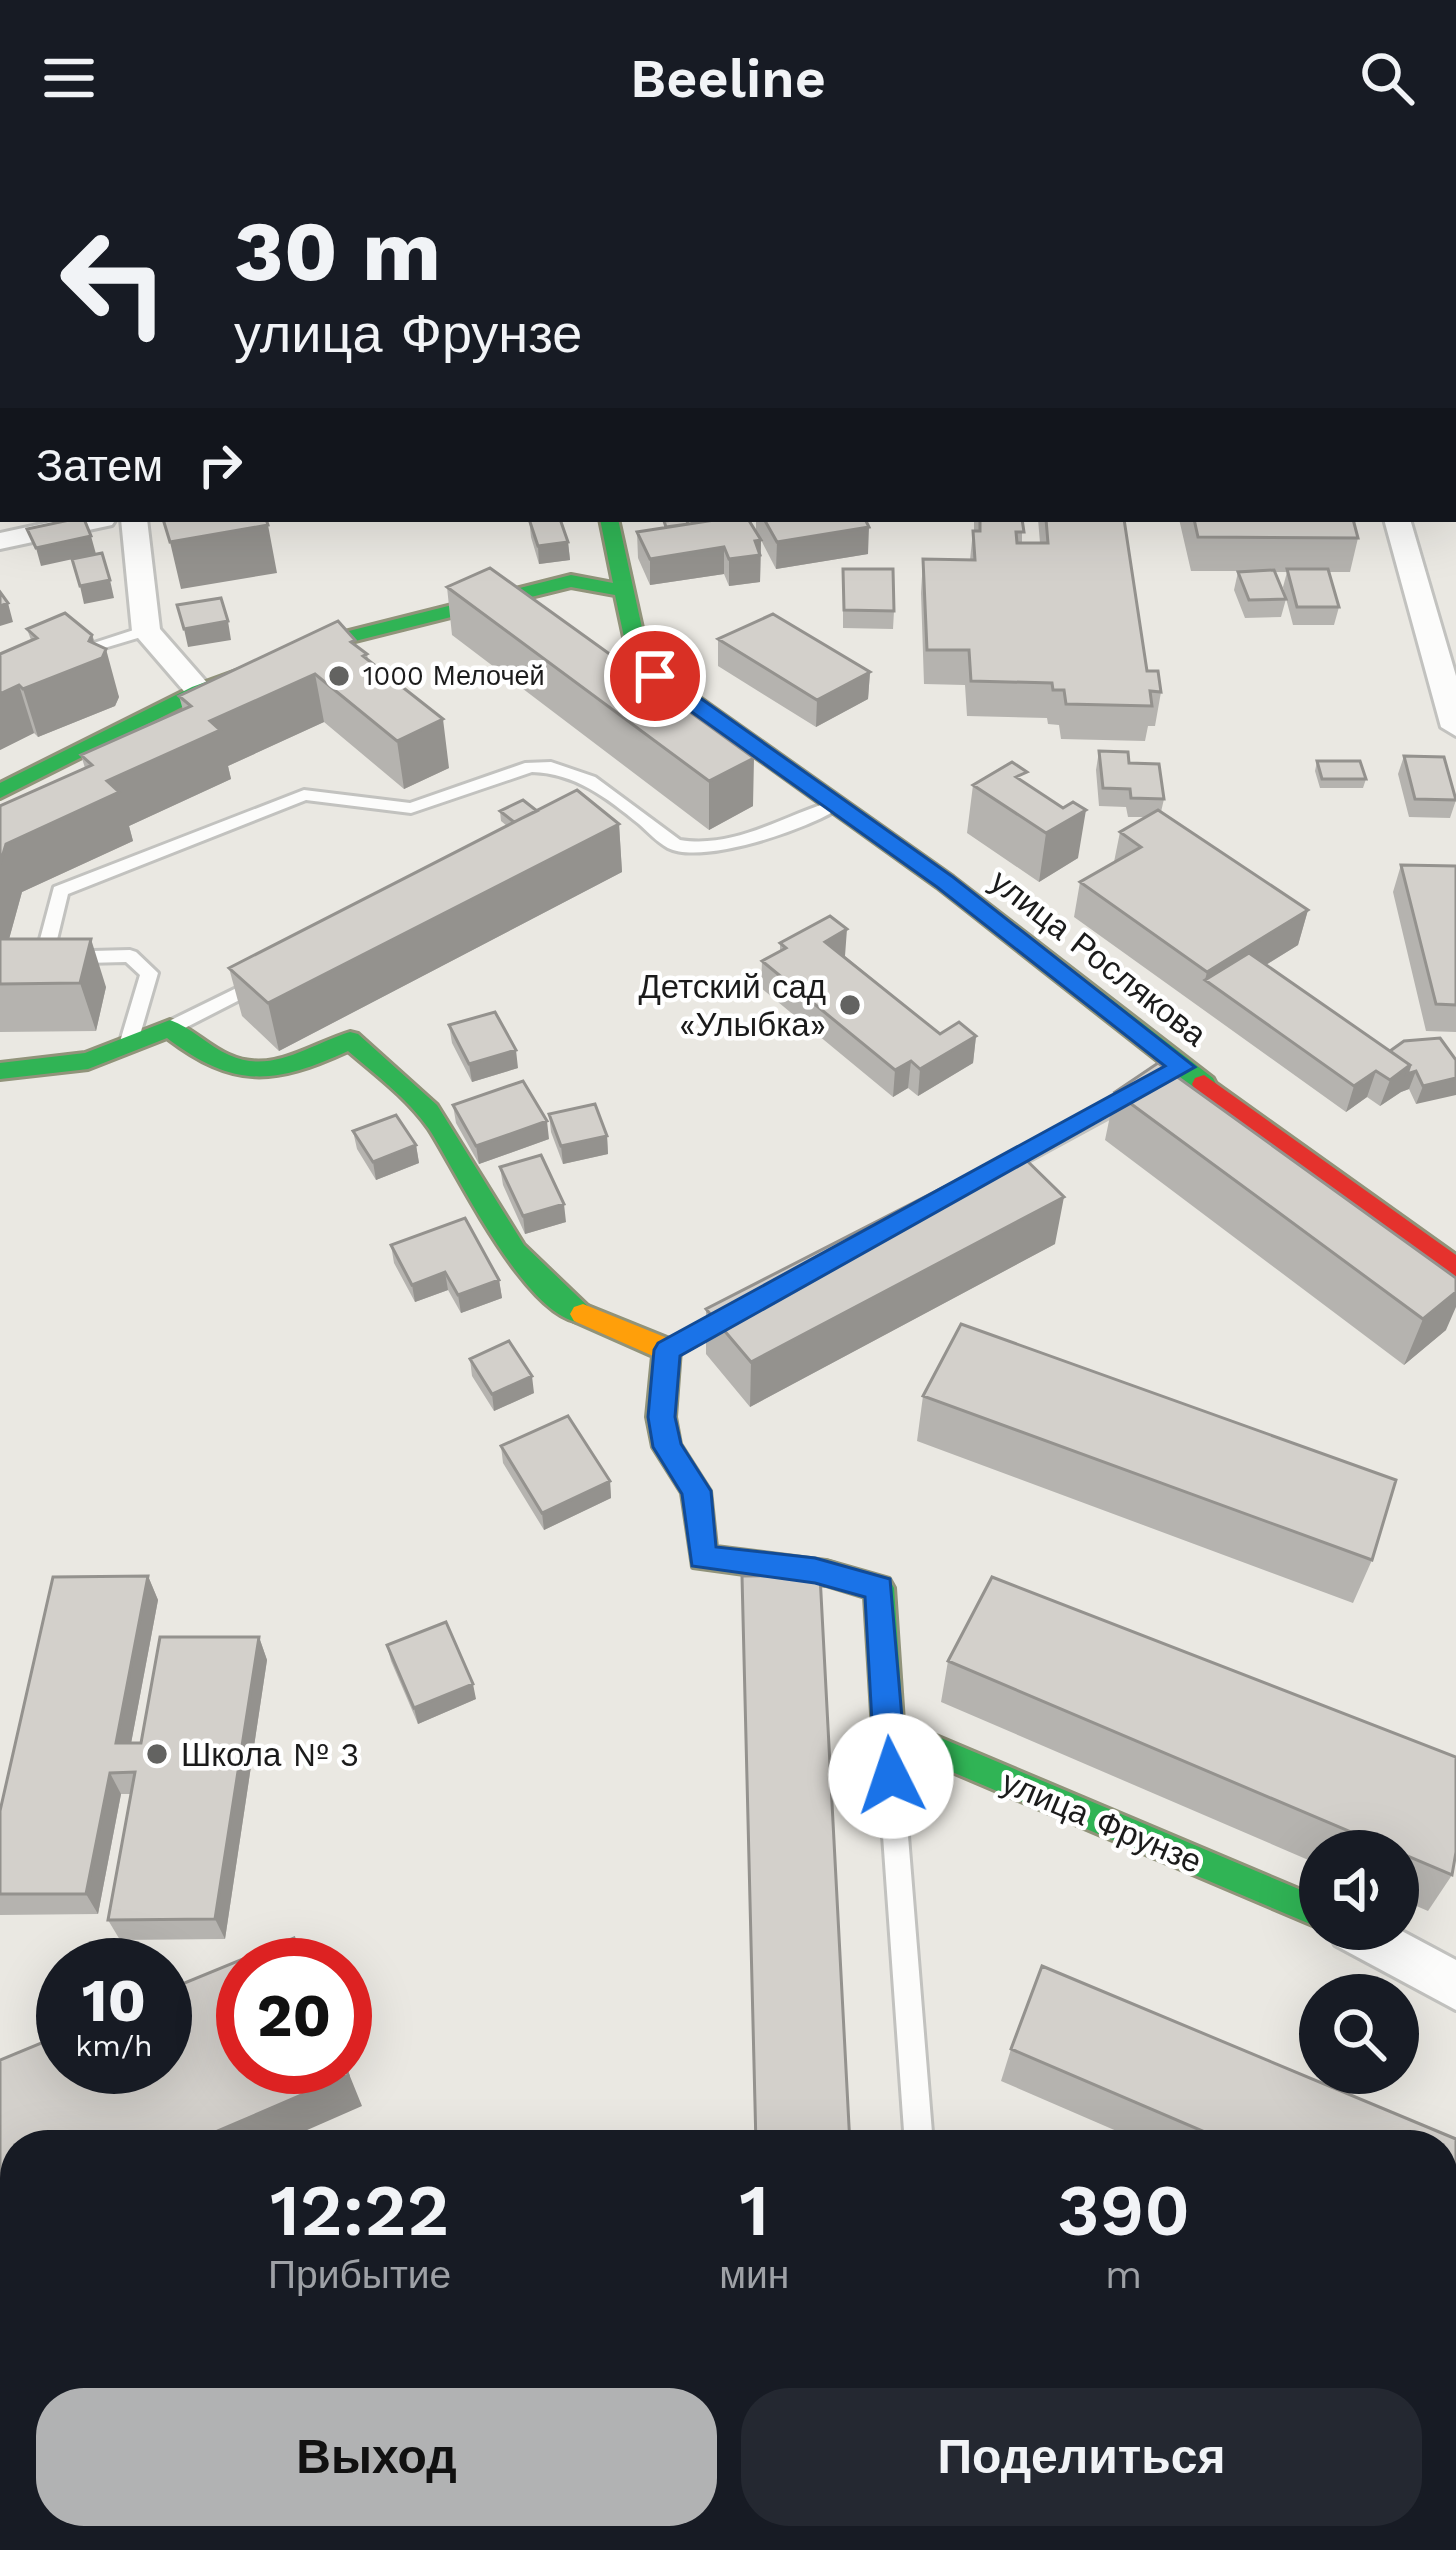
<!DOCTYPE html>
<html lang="ru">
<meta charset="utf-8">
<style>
:root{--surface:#171b24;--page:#242831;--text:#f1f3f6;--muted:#9ea1a6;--accent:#b1b2b3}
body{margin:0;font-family:"Work Sans",sans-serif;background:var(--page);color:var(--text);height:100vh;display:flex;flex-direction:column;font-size:45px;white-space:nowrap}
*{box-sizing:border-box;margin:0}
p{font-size:39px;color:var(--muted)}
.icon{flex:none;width:66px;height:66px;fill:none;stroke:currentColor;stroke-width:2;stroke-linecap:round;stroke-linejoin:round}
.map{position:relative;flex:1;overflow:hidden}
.sheet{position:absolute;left:0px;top:1974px;width:1458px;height:420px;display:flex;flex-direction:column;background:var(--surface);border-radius:48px 48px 0 0;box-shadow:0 12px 48px #0002}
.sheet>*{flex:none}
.banner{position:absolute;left:0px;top:0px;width:1458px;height:366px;box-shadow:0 12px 48px #0002;background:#171b24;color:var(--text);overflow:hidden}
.controls{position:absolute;left:1299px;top:1674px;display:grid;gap:24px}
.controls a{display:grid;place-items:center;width:120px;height:120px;border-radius:50%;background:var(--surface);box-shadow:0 12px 48px #0002;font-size:60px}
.speed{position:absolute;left:36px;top:1782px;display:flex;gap:24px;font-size:60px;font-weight:700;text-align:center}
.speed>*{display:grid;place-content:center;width:156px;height:156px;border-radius:50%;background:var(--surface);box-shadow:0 12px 48px #0002;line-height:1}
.speed small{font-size:30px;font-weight:400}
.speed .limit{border:18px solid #d22;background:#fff;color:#111}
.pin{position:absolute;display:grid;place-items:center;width:102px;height:102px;color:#fff;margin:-51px;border:6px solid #fff;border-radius:50%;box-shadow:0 3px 12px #0007}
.me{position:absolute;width:132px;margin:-66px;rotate:356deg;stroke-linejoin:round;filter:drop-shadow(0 0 9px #0008)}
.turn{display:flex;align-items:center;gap:42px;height:252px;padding:0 36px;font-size:54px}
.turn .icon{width:156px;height:156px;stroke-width:2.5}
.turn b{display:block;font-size:84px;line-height:102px}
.then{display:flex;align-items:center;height:114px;padding:0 36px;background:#0003;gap:24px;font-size:45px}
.eta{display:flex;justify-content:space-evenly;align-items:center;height:204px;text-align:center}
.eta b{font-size:72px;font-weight:600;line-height:84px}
.action{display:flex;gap:24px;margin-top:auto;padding:24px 36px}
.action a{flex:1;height:138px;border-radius:48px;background:var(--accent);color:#111;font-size:48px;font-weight:600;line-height:138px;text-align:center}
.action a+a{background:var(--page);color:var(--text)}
header{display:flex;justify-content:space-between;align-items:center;height:156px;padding:0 36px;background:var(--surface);font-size:54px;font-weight:600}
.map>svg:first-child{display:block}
</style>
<header><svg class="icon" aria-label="menu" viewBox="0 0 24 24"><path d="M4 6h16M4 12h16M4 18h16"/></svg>Beeline<svg class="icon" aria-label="search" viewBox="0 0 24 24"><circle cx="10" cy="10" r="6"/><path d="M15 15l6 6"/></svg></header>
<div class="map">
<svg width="1456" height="2394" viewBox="0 0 1456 2394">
<rect width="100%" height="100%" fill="#eae8e2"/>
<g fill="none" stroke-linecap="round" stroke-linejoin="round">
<!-- lane casing -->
<g stroke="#c2c2bf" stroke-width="6">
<path id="lane" d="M1051 0H1063L1065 3H1053Z
M0 154H3V162H0Z
M3 184V192L0 193V185Z
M146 470 154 475 151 478 71 502 63 497Z
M551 606 595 621 680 684C736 693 784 659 836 644L844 649C815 671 703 710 668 692 657 686 648 676 639 668 607 642 575 617 532 616L411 657 306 644 68 738 54 796 130 794 136 796 158 817 137 889 128 895 119 889 140 819 126 806 44 808 35 802 54 731 304 634 410 647 525 607Z
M261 820 270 826 267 830 177 876H163L161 872 163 868Z
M1135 931 1144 938 1142 943 1006 1017H992L989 1012 992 1007Z
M730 1152 737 1154 740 1160 737 1166 675 1200H661L658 1194 661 1188Z
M888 1570 897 1573 900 1581 933 1989H905L876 1581 879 1573Z
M647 2379H677L678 2394H648Z
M929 2379H959L960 2394H930Z"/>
</g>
<!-- street casing -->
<g stroke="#c2c2bf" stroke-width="6">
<path id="street" d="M29 0H52L54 3H31Z
M98 0H121L123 3H100Z
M365 0H403L363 3Z
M572 0H594L596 3H574Z
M880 0H902L903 3H881Z
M1288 0H1310L1311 3H1289Z
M65 363H116L112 369 0 393V377Z
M121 363H147L160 473 209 529 214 535 209 541H189L132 475Z
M1384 363H1410L1456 520V580L1441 571Z
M1328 1773H1398L1456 1804V1854L1335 1789Z"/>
</g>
<!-- fast casing -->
<g stroke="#91937a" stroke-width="6">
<path id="fast" d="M600 363H618L644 481 663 516 953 721 1213 922 1216 928 1213 934H1195L937 731 648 524 624 481 615 439 571 431 351 486 206 539 0 642V627L192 531 337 478 571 419 613 427Z
M170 864C191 871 208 890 229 899 272 919 310 888 350 876L358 878 437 949 524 1089 596 1158 592 1165C535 1184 455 1012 429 973 407 942 376 919 348 895 274 929 234 933 167 882L88 913 0 923V907L85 897Z
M826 1405 889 1423 894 1432 903 1566 1320 1742 1322 1773 877 1584 873 1574 865 1441 816 1426 811 1417 816 1408Z"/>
</g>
<!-- slow casing -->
<g stroke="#91937a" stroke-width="6">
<path id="slow" d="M583 1148 677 1186 680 1194 675 1261 680 1288 710 1335 716 1391 826 1405 836 1408 841 1417 836 1426 826 1429 693 1411 682 1337 653 1291 647 1261 653 1200 574 1165 570 1158 574 1151Z"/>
</g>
<!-- jam casing -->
<g stroke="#91937a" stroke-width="6">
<path id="jam" d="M1204 919 1456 1099V1123L1195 934 1192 928 1195 922Z"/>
</g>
<!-- lane -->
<use href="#lane" fill="#fcfcfb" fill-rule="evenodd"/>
<!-- street -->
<use href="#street" fill="#fcfcfb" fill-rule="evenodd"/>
<!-- fast -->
<use href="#fast" fill="#30b455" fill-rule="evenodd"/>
<!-- slow -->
<use href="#slow" fill="#ff9f0a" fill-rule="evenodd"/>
<!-- jam -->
<use href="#jam" fill="#e5322d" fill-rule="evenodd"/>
</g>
<!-- wall -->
<path fill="#b5b3af" d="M913 0H944V3H914Z
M1222 0H1260L1259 3H1223Z
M529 363 568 386 570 404 539 408 531 381Z
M756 363H865L868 398 776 413 761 384 760 426 729 430 724 418 650 429 638 402 637 376 664 372V365L756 374Z
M974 363H1022V387H1040L1038 363H1124L1147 515 1161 536 1155 570H1148L1145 585 1061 583 1059 569 1048 568 1047 562 967 560 965 529 924 528 921 437 923 403 970 404 973 375H974Z
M1179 363H1353L1358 382 1350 416H1329L1339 451 1334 469H1293L1283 431 1287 416H1274L1286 443 1281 461 1245 462 1234 434 1238 416 1242 415H1191Z
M843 413 894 455 893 473 843 472Z
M447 431 753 650 709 674 452 479Z
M27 473 92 479 119 541 115 550 38 581 34 577 0 594 31 484Z
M718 483 870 516 868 543 816 571 718 510Z
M355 489 367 498 368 504 449 612 404 633 324 566 228 610 231 623 129 670 133 685 22 736 9 783 106 831 96 875 0 876V650L85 612 81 599 183 554 179 540Z
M1099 595 1129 607 1164 643 1161 656 1308 754 1298 789 1266 809 1390 895 1456 904 1416 948 1409 933 1401 936 1380 950 1367 941 1346 956 1074 761 1080 726 1114 706 1120 676 1145 661H1128L1126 651 1099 650 1096 614Z
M1404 600 1456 644 1450 662 1409 661 1398 618Z
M1317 605 1366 623 1363 632H1320L1315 615Z
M1025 627 1078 702 1039 726 967 677 973 629Z
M500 655H537L619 668 622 716 279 895 242 860 229 812 507 670 501 665Z
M1401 709 1456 710V876L1426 875 1393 736Z
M780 787 845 800 940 878 976 880 973 907 918 940 908 932 893 941 761 832 762 805 780 795Z
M449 869 518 912 472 926 452 887Z
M1115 936 1446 1174 1404 1209 1105 984Z
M453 949 549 983 479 1008 456 967Z
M549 958 607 980 608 998 563 1008 551 976Z
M353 975 416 989 419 1007 376 1024 357 993Z
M500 1011 566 1066 525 1078 503 1029Z
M1055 1088 750 1251 706 1198V1153Z
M391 1089 499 1124 502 1142 461 1157 448 1134 415 1146 394 1107Z
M470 1203 534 1237 494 1255 472 1220Z
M923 1240 1372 1404 1353 1447 917 1285Z
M501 1290 610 1325 611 1342 544 1374 503 1307Z
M148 1420 158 1444 131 1587H141L259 1481 267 1504 225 1783 120 1784 108 1764 131 1638H121L98 1758 0 1759V1655Z
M742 1420 850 1989H755Z
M992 1421 1456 1601V1696L1452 1719 1428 1755 1398 1742V1695H1320V1709L941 1546 948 1505Z
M387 1489 476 1543 418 1568 391 1505Z
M1011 1893 1456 1983V2122L1443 2117V1989H1149L1001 1925Z"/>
<!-- shaded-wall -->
<path fill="#94928e" d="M306 0H332L333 3H307Z
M472 0H504L505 3H472Z
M534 0H567L541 3H534Z
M0 121H3V148H0Z
M268 369 277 417 181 433 170 386Z
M869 371 868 398 776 413 777 386Z
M91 380 96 398 41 410 36 392Z
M761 384 760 426 729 430V403L755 385Z
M568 386 570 404 539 408 538 390Z
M724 391V418L650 429V403Z
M110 424 114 442 84 448 80 430Z
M8 447 13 466 0 470V450Z
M228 465 231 484 188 491 184 473Z
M92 479 98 504 106 493 119 541 115 550 38 581 23 533 89 485Z
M870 516 868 543 816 571 817 544Z
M315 518 324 566 228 610 231 623 129 670 133 685 22 736 0 816V708L6 688 107 625 210 565Z
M19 529 34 577 0 594V538Z
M443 563 449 612 404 633 397 585Z
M754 602 753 650 709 674V625Z
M1086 654 1078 702 1039 726 1046 677Z
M619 668 622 716 279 895 268 847Z
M1308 754 1298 789 1222 836 1205 824 1207 816Z
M847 773 845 800 824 813 825 786Z
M91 783 106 831 96 875 80 827Z
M976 880 973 907 918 940 920 913Z
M516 894 518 912 472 926 469 908Z
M911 905 908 932 893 941 895 914Z
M1410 909 1416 915 1409 933 1401 936 1380 950 1390 924Z
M1376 915 1367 941 1346 956 1354 930Z
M1456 922V939L1416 948 1423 930Z
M547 965 549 983 479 1008 476 990Z
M607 980 608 998 563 1008 561 990Z
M416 989 419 1007 376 1024 373 1006Z
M1064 1041 1055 1088 750 1251 751 1206Z
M564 1048 566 1066 525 1078 523 1060Z
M445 1116 448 1134 415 1146 412 1129Z
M499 1124 502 1142 461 1157 458 1139Z
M1456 1136V1151L1446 1174 1404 1209 1423 1163Z
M532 1220 534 1237 494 1255 492 1238Z
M610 1325 611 1342 544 1374 542 1357Z
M148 1420 158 1444 127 1609 116 1587Z
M259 1481 267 1504 225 1783 215 1763Z
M473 1528 476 1543 418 1568 414 1552Z
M110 1617 121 1638 98 1758 86 1738Z
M345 1908 362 1950 273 1989H185L345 1910Z
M15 2236V2271L2 2277 0 2275V2243Z
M323 2379H330L333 2394H326Z"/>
<!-- building -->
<path fill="#d3d0cb" stroke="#94928e" stroke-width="3" d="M224 0H270L247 3H225Z
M429 0H455L456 1 446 3 417 2Z
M622 0H642L643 3H623Z
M1084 0H1132V3H1084Z
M3 36V121H0V37Z
M74 363H84L91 380 36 392 27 373Z
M163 363H266L268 369 170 386Z
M529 363H560L568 386 538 390Z
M686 363 688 368 666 371 664 365Z
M721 363H748L761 384 755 385 760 399 729 403 724 391 650 403 637 376Z
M764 363H865L869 371 777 386Z
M980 363H1022L1024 376H1016L1017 387H1048L1046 363H1124L1147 515H1158L1161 536 1150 535 1152 550 1066 548 1064 534H1053L1052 527 971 525 969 494H927L923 403 975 404 973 375H980Z
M1194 363H1353L1358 382 1198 381Z
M102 397 110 424 80 430 72 403Z
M490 412 754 602 709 625 447 431Z
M843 413H893L894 455 844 454Z
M1287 413H1328L1339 451H1297Z
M1274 414 1286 443 1249 444 1238 416Z
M0 436 8 447 0 450Z
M221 442 228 465 184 473 177 449Z
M65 457 92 479 89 485 106 493 102 502 23 533 19 529 0 538V498L37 482 27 473Z
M773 458 870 516 817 544 718 483Z
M338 465 355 484 351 486 367 498 363 500 443 563 397 585 315 518 210 565 220 574 107 625 119 636 6 688 0 708V650L92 609 81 599 191 550 179 540Z
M1099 595 1128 596 1129 607 1159 608 1164 643 1131 642 1130 633 1103 632Z
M1404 600 1444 601 1456 644 1415 643Z
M1317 605H1360L1366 623H1322Z
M1012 606 1027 616 1016 621 1063 652 1073 646 1086 654 1046 677 973 629Z
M577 634 619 668 268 847 229 812Z
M523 644 537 655 514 666 500 655Z
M1158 654 1308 754 1207 816 1080 726 1141 691 1120 676Z
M1401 709 1456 710V849L1436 848Z
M830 760 847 773 825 786 940 878 959 866 976 880 920 913 911 905 895 914 762 805 786 792 780 787Z
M0 783H91L80 827 0 828Z
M1249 797 1410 909 1390 924 1376 915 1354 930 1205 824Z
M495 856 516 894 469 908 449 869Z
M1440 882 1456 904V922L1423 930 1416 915 1407 918 1410 909 1390 895 1404 885Z
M1158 907 1456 1122V1136L1423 1163 1115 936Z
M523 925 547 965 476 990 453 949Z
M595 948 607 980 561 990 549 958Z
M396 959 416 989 373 1006 353 975Z
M1016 994 1064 1041 751 1206 706 1153Z
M541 999 564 1048 523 1060 500 1011Z
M465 1062 499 1124 458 1139 445 1116 412 1129 391 1089Z
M961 1168 1396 1324 1372 1404 923 1240Z
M509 1185 532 1220 492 1238 470 1203Z
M568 1260 610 1325 542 1357 501 1290Z
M820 1419 850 1989H756L742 1420Z
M148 1420 116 1587H141L160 1481H259L215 1763 108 1764 135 1616 110 1617 86 1738H0V1655L53 1421Z
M992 1421 1456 1601V1696L1452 1719 948 1505Z
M446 1466 473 1528 414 1552 387 1489Z
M294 1782 305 1809H243V1911L345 1910 348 1919 185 1989H15V2236L0 2243V1904L63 1878V1911H165V1835Z
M1042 1810 1456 1983V2084L1443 2078V1989H1235L1011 1893Z
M126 2379H323L326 2394H129Z
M775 2379H873L874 2394H775Z"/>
<!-- route -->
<path fill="#1a73e8" stroke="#114b97" stroke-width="3" d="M647 515H662L953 721 1195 911 680 1200 675 1261 681 1288 711 1335 716 1391 815 1402 890 1423 907 1620 902 1630 891 1634 880 1630 875 1620 865 1441 815 1427 692 1410 682 1338 653 1291 648 1261 654 1194 658 1187 1165 910 937 731 647 524Z"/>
<!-- markers -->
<g fill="#636361" stroke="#fff" stroke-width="4.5">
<circle cx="339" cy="520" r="12"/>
<circle cx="850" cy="849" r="12"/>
<circle cx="157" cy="1598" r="12"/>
</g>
<g text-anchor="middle" stroke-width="9" stroke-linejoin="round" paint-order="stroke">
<!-- far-poi labels -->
<g font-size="27" fill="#1b1b1b" stroke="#fff" text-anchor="start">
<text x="363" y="529">1000 Мелочей</text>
</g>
<!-- street labels -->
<g font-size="33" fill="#1b1b1b" stroke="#fff">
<text transform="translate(1099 801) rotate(38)" y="12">улица Рослякова</text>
<text transform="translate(1102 1665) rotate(23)" y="12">улица Фрунзе</text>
</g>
<!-- poi labels -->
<g font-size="33" fill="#1b1b1b" stroke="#fff" text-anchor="end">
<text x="826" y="842">Детский сад<tspan x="826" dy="38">«Улыбка»</tspan></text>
<text x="181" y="1610" text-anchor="start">Школа № 3</text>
</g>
</g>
</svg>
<div class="controls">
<a><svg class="icon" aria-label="sound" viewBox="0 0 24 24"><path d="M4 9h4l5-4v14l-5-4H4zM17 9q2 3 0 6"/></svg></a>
<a><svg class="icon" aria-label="search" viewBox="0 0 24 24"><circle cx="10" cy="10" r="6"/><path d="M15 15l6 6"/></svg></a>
</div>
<div class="speed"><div>10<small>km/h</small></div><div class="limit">20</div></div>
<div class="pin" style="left:655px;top:520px;background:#d93025"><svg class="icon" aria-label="arrive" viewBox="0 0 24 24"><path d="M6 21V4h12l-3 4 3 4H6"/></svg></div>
<svg class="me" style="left:891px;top:1620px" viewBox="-20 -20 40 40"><circle r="19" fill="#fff"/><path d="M0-13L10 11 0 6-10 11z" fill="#1a73e8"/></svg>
<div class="banner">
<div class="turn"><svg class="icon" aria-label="left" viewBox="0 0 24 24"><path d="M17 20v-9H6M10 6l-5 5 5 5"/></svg><div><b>30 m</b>улица Фрунзе</div></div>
<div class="then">Затем<svg class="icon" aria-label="right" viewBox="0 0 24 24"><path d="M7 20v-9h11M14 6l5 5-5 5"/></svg></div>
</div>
<section class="sheet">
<div class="eta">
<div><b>12:22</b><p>Прибытие</p></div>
<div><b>1</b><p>мин</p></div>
<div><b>390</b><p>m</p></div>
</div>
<div class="action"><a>Выход</a><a>Поделиться</a></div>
</section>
</div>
